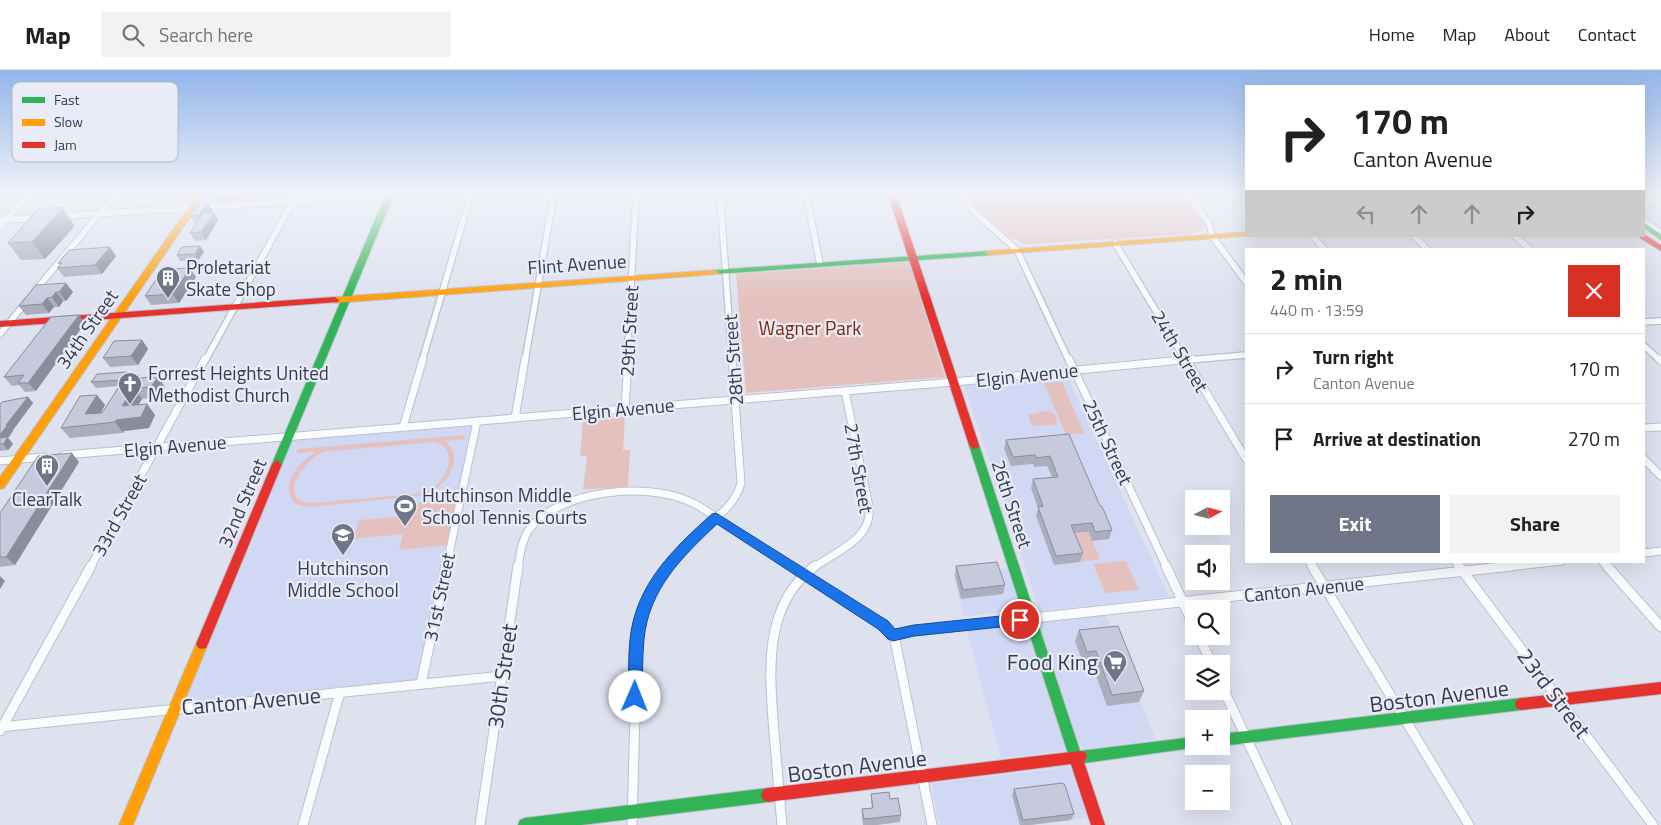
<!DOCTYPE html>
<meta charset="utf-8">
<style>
:root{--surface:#fff;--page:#f2f2f2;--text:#202124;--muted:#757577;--line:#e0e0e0;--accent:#717588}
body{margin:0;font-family:"Titillium Web",sans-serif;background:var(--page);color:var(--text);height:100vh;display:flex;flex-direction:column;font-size:19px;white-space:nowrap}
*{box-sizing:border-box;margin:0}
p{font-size:16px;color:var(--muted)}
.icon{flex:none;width:28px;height:28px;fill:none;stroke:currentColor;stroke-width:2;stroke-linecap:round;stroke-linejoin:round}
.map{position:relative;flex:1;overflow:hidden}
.details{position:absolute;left:1245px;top:178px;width:400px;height:315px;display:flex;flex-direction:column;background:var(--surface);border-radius:0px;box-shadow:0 5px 20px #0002}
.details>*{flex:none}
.guide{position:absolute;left:1245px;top:15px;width:400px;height:152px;border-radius:0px;box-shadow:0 5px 20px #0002;background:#fff;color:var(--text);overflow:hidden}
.needle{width:32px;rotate:83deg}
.controls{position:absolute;left:1185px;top:420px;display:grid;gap:10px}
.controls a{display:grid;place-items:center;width:45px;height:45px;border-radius:0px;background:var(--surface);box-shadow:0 5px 20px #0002;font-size:25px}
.pin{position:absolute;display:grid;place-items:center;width:42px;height:42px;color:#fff;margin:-21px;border:2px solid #fff;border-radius:50%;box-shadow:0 1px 5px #0007}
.me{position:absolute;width:55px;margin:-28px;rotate:1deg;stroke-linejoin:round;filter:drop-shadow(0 0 4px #0008)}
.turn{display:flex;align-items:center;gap:18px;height:105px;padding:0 25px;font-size:22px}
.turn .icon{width:65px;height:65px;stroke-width:2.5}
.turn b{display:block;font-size:35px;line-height:42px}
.lanes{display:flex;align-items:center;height:48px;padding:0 25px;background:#0003;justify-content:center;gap:25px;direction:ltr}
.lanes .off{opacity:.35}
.round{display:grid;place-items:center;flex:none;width:52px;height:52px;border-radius:0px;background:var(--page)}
.head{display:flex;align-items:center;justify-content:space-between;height:85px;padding:0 25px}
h1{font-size:30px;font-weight:700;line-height:38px}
.cta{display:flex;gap:10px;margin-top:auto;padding:10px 25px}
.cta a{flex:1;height:58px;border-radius:0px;background:var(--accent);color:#fff;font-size:20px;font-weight:700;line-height:58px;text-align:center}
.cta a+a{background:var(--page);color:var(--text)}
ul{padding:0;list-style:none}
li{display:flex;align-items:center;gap:15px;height:70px;padding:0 25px;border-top:1px solid var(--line)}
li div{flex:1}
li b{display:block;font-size:19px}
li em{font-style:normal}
header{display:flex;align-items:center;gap:30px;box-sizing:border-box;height:70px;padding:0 25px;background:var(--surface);border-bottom:1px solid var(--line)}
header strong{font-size:24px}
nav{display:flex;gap:28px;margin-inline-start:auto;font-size:18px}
.search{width:350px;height:45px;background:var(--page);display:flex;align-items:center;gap:12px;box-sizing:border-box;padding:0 18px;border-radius:0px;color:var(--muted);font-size:19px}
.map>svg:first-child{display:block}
</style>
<header>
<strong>Map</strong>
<div class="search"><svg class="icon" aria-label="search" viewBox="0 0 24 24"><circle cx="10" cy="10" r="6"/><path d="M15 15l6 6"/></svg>Search here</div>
<nav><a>Home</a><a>Map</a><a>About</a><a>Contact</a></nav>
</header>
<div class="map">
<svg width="1661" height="755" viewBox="0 0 1661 755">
<rect width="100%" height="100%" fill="#dee2ef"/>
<!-- built -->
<path fill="#d1d8f3" d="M1644 124H1661V161L1644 149Z
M1068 307 1169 527 1040 541 964 315Z
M477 351 421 614 175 638 288 366Z
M1008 499 1019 533 1016 540 964 547 953 504Z
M1105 542 1156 670 1085 679 1079 674 1039 553V551Z
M1015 552 1022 555 1029 562 1065 676 1064 681 1001 688 966 557Z
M1067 697H1070L1074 702 1089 748 1032 755H939L932 718 934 713Z"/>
<!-- green -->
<path fill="#e4c1be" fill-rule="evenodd" d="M967 124H1182L1203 152 1202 160 1191 164 1027 174C1002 166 980 146 967 124Z
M909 192 945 307 746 323 736 204Z
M1062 312 1084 363 1066 365 1044 313Z
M1044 341 1051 342 1056 346 1057 352 1055 355 1032 356 1028 345Z
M625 347 623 380H630L628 416 583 420 587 386H580L583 350Z
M465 365V369L445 371C467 389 445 417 425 425L309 437 296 434C277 416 300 391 316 382L296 383 298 379ZM434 372C458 376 449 405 435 416 429 421 421 423 413 424L312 433C275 431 304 390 323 382Z
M460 429 450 475 399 480 403 464 353 469 359 450 407 446 410 434Z
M1089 462 1100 489 1080 492 1069 464Z
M1126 491 1139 520 1105 523 1093 494Z"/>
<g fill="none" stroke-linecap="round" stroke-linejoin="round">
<!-- street-far2 casing -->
<g stroke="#bbbfcf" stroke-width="8">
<path id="street-far2" d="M720 124 732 291
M806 124 820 194
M961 124 972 140 1017 180 1069 291
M1187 124 1209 153 1212 166 1246 212
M1644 134 1661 125
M61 146 417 124
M0 150 38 148
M1644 151 1661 163
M0 156 30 124
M1313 166 1324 179
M1414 166 1427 179
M1515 166 1530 179
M1115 173 1186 291
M35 221 116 124
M1644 252 1661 251
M0 264 27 231
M1644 276 1661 291
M205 291 297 124
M422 291 471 124
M525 291 552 135V124
M627 291 636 124
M1177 291 1246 285"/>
</g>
<!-- street-far1 casing -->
<g stroke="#bbbfcf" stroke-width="9">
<path id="street-far1" d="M1069 289 1167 498
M1186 289 1246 389
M1659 289 1661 291
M625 339 628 289
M515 348 525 289
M403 357 423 289
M1644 358 1661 357
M64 385 954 312 1192 289
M1644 389 1661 406
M0 391 45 387
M1644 483 1661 481
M1309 491 1313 498
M1455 491 1460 498
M1602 491 1608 498
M90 498 205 289
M446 498 477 351
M518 498C520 486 521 472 528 461 556 420 648 411 691 432 702 437 712 445 723 452 746 467 770 483 793 498
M666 498C674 488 683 477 692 468 710 451 735 438 741 413L732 289
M813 498C835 482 873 469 869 437L845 321
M1500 498 1562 491"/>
</g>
<!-- street casing -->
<g stroke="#bbbfcf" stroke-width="11">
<path id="street" d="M791 496 888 559 895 570 932 755
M1166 496 1194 556
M1312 496 1469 755
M1459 496 1653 755
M1607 496 1661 557
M893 565 914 561 1511 496
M1199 566 1212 594
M421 614 446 496
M1221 614 1287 755
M0 657 502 606
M0 661 91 496
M303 755 340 622
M480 755 518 496
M632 755 637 569 645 534 667 496
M782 755C779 724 777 694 774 663 770 606 761 536 815 496"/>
</g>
<!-- fast casing -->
<g stroke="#bbbfcf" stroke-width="2">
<path id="fast" d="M386 124H394L282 394 277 398 273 397 272 394Z
M1644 153 1661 164V170L1644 158Z
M989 181 993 183 992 185 715 204 711 202 715 200Z
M974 371 979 375 1080 681 1194 667V676H1199V677L1084 693 1083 699 1078 700 1073 699 969 375Z
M1521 628 1526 630 1527 634 1526 638 1521 640 1221 676V664Z
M768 718 773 720 775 725 773 730 768 732 581 755H518L520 750 525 748Z"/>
</g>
<!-- slow casing -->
<g stroke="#bbbfcf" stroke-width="2">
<path id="slow" d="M198 124H206L4 418 0 419V407Z
M1246 162V166L989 185 985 183 989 181Z
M715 200 719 202 718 204 335 233 331 230 335 227Z
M202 569 206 570 208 574 133 755H119L196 574 198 570Z"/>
</g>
<!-- jam casing -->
<g stroke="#bbbfcf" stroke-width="2">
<path id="jam" d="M888 124H896L979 375 978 378 974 379 969 375Z
M1644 164 1661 175V181L1640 168 1639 166H1644Z
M335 227 339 230 338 232 0 257V251Z
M277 390 282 394 208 574 206 578 202 579 198 578 196 574 272 394Z
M1661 612V624L1521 640 1516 638 1515 634 1516 630 1521 628Z
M1080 681 1085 682 1087 687 1084 692 1105 755H1091L1071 694 768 732 763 730 761 725 763 720 768 718Z"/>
</g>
<!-- street-far2 -->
<use href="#street-far2" stroke="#fafbfd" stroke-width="5.5"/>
<!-- street-far1 -->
<use href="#street-far1" stroke="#fafbfd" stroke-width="7"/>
<!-- street -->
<use href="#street" stroke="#fafbfd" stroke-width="9"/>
<!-- fast -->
<use href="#fast" fill="#30b455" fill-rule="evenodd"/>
<!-- slow -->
<use href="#slow" fill="#ff9f0a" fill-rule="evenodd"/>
<!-- jam -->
<use href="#jam" fill="#e5322d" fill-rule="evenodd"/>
</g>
<!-- wall -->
<path fill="#aaaebd" d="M209 124H247L243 130 211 132 207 125Z
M208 133 213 141 212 143H214L218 150 206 170 195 171 190 163 196 155 190 146Z
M74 155V157L45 189 21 190 8 173Z
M204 182 198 190 180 191 177 185Z
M116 186 102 204 64 207 57 198 60 195 58 193Z
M196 207 179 233 151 235 145 226Z
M36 215 73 222 66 231H63L59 237H54L49 243 26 245 19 236Z
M79 245 85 253 36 321 25 322 19 315 12 316 4 307Z
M142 270 148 279 138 295 110 297 103 288Z
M127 302 131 306 139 305 141 308 165 317 159 327 142 329 138 335 147 334 155 345 149 358 124 361 123 363 70 368 61 358 97 325 105 335 101 343H102L119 316 96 318 91 312Z
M28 327 33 333 13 360V361L8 368 13 374 8 380 0 381V334Z
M1069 364 1100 436 1112 460 1109 469 1092 471 1089 462 1075 463 1083 483 1080 492 1054 495 1036 446 1038 438 1031 418 1033 409 1052 407 1047 396 1034 397 1033 394 1011 396 1004 379 1006 370Z
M79 392 15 495 0 497V443Z
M956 496 1005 515 1003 524 961 529 955 505Z
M1079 560 1144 621 1139 632 1107 636 1091 592 1083 593 1075 571Z
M1014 719 1074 744 1071 750 1030 755H1020L1012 725Z
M871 724 890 729 901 745 900 752 877 755H863L862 747V739L872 738 871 731Z"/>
<!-- shaded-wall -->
<path fill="#8b8d9a" d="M240 124H247L243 130Z
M208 133 213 141 204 154 199 145Z
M62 137 74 155V157L45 189 32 172Z
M214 143 218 150 206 170 201 162Z
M200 176 204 182 198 190 195 184Z
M110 177 116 186 102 204 95 195Z
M190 198 196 207 179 233 173 224Z
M66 213 73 222 66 231 59 222Z
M56 222 63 231 59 237 52 227Z
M47 228 54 237 49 243 42 234Z
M79 245 85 253 36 321 28 313Z
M142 270 148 279 138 295 131 286Z
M127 302 132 308 127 316 122 310Z
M158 307 165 317 159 327 151 317Z
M134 318 142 329 131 347 122 336Z
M97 325 105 335 94 355 85 344Z
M28 327 33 333 13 360V361L8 368 13 374 8 380 3 374 0 370V365L6 355Z
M147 334 155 345 149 358 124 361 123 363 115 352 116 350Z
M72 383 79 392 15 495 6 487Z
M0 506 5 511 0 519Z"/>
<!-- building -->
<path fill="#c6cadc" stroke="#8b8d9a" d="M209 124H233L207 125Z
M199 133H208L199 145 190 146Z
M62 137V139L32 172 8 173 36 141 40 139Z
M203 143H214L201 162 190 163Z
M200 176 195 184 177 185 182 177Z
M110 177 95 195 57 198 62 193H58L69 180Z
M190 198 173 224 145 226 163 199Z
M66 213 59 222H56L52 227 47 228 42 234 19 236 36 215Z
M79 245 28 313H18L24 305 4 307 51 247Z
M142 270 131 286 103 288 114 271Z
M127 302 122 310 91 312 97 304Z
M139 305 137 308 158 307 151 317 134 318 122 336 147 334 141 347 116 350 115 352 61 358 80 326 97 325 85 344 102 343 126 306Z
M28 327 6 355 8 354 0 365V334L2 332Z
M1069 364 1100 436H1102L1112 460 1095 462 1092 453 1071 455 1083 483 1056 486 1038 437 1043 436 1033 409 1058 407 1050 386 1036 388 1035 385 1013 387 1006 370Z
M8 367 3 374H0V368Z
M72 383 6 487H0V443L38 386Z
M997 492 1005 515 963 520 956 496Z
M1118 556 1144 621 1112 625 1096 581 1087 582 1079 560Z
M1062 713 1065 715 1074 744 1023 750 1014 719Z
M889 722 890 729 898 728 901 745 864 749 862 739 873 738 871 724Z"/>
<!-- sky -->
<linearGradient id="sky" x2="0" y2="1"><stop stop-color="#91b6eb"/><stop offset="0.54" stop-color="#f0f2f8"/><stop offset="1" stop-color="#f0f2f8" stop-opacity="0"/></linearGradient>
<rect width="1661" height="230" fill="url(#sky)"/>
<!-- route -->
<path fill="#1a73e8" stroke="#114b97" d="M716 443 888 551 895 559 914 555 1020 544 1024 546 1026 550 1024 554 1020 555 914 566 893 571 888 569 878 559 717 454C682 487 649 519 644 569 642 588 643 608 642 627L640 632 635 634 630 632 628 627C629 608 628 588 630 569 636 514 673 479 712 444Z"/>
<!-- icons -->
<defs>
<g id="building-pin" transform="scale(1.25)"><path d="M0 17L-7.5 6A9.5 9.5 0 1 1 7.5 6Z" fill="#717588" stroke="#e9ebf7"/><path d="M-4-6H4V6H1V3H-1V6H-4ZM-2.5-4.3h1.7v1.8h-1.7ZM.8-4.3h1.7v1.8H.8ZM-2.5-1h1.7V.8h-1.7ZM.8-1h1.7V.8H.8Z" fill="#fff"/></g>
<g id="church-pin" transform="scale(1.25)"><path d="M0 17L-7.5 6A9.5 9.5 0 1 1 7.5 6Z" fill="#717588" stroke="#e9ebf7"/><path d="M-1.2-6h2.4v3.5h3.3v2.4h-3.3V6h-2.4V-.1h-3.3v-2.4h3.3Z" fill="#fff"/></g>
<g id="stadium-pin" transform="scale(1.25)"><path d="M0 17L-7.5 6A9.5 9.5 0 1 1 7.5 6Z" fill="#717588" stroke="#e9ebf7"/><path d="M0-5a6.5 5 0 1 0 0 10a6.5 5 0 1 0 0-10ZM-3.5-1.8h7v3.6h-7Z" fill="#fff"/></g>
<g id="school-pin" transform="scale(1.25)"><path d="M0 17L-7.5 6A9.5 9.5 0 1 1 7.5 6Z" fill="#717588" stroke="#e9ebf7"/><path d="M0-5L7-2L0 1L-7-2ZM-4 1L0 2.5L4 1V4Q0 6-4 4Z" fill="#fff"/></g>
<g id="supermarket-pin" transform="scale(1.25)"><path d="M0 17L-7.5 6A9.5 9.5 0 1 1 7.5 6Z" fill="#717588" stroke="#e9ebf7"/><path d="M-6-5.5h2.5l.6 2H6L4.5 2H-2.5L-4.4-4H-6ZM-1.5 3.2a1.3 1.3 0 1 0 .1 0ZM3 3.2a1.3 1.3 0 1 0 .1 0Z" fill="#fff"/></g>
</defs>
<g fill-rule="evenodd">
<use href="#building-pin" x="168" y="208"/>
<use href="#church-pin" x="130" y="314"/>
<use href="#building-pin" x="47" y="396"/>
<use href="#stadium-pin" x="405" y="436"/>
<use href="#school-pin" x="343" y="465"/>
<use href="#supermarket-pin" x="1115" y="592"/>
</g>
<g text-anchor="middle" stroke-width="4.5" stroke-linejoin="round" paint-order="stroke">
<!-- street labels -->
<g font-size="19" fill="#363b51" stroke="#e9ebf7">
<text transform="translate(577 194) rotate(-4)" y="7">Flint Avenue</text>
<text transform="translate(87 259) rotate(-55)" y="7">34th Street</text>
<text transform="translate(629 261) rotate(-87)" y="7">29th Street</text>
<text transform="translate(1180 281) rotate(59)" y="7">24th Street</text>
<text transform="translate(733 290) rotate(-94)" y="7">28th Street</text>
<text transform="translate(1027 305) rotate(-6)" y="7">Elgin Avenue</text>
<text transform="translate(623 339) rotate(-5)" y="7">Elgin Avenue</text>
<text transform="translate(1108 372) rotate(65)" y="7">25th Street</text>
<text transform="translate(175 376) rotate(-5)" y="7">Elgin Avenue</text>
<text transform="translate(859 398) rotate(80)" y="7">27th Street</text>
<text transform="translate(242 433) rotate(-67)" y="7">32nd Street</text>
<text transform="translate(1012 434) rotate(72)" y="7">26th Street</text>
<text transform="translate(119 445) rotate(-61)" y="7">33rd Street</text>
<text transform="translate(1304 519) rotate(-6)" y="7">Canton Avenue</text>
<text transform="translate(439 527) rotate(-78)" y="7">31st Street</text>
</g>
<!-- poi labels -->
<g font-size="19" fill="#363b51" stroke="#e9ebf7" text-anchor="start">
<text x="186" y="204">Proletariat<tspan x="186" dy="22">Skate Shop</tspan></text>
<text x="148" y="310">Forrest Heights United<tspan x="148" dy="22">Methodist Church</tspan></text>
<text x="422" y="432">Hutchinson Middle<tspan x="422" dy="22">School Tennis Courts</tspan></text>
<text x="47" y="436" text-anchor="middle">ClearTalk</text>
<text x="343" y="505" text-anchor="middle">Hutchinson<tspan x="343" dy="22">Middle School</tspan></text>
</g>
<!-- park labels -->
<g font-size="19" fill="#842308" stroke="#e9ebf7">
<text x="810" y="265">Wagner Park</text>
</g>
<!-- near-poi labels -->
<g font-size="22" fill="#363b51" stroke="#e9ebf7" text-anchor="end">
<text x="1098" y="600">Food King</text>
</g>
<!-- near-street labels -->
<g font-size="22" fill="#363b51" stroke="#e9ebf7">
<text transform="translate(502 606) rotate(-82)" y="8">30th Street</text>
<text transform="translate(1554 623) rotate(53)" y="8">23rd Street</text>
<text transform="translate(1439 626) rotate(-7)" y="8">Boston Avenue</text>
<text transform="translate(251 631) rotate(-5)" y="8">Canton Avenue</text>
<text transform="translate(857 696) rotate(-7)" y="8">Boston Avenue</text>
</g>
</g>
<!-- legend -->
<rect x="12" y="12" width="166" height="80" rx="8" fill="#e9ebf7" stroke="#b3b6c5" stroke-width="1"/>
<rect x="22" y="27" width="23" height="6" fill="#30b455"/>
<rect x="22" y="49" width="23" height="7" fill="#ff9f0a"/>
<rect x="22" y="72" width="23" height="6" fill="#e5322d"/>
<g font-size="14" fill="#363b51">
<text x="54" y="35">Fast</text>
<text x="54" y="57">Slow</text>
<text x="54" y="80">Jam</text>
</g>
</svg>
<div class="controls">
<a><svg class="needle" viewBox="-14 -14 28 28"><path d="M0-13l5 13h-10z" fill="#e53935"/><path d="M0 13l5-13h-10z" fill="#757577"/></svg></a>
<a><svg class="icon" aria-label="sound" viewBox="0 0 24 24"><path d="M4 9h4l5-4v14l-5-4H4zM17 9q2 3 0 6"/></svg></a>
<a><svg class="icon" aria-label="search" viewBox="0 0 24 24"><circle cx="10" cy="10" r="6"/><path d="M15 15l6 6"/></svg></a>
<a><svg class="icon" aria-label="layers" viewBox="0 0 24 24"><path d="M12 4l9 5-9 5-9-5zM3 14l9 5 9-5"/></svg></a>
<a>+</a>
<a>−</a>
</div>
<div class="pin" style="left:1020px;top:550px;background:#d93025"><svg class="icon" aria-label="arrive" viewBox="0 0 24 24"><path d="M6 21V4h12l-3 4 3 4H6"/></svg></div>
<svg class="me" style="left:635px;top:627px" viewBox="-20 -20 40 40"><circle r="19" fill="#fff"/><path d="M0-13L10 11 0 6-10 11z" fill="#1a73e8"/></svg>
<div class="guide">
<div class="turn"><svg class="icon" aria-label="right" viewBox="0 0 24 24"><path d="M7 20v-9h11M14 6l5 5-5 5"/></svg><div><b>170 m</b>Canton Avenue</div></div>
<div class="lanes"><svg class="icon off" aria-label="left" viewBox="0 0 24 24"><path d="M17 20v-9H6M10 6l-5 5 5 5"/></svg><svg class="icon off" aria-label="ahead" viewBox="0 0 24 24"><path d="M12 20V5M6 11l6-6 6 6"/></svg><svg class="icon off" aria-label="ahead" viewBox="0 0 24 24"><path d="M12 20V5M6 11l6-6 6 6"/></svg><svg class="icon" aria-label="right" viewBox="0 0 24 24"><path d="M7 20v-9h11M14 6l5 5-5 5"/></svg></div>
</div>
<section class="details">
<div class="head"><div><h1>2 min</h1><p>440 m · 13:59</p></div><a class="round" style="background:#d93025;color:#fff"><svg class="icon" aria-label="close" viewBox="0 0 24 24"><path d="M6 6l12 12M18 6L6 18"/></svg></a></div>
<ul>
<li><svg class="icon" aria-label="right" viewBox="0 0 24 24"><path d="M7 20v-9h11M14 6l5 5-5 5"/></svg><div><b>Turn right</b><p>Canton Avenue</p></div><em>170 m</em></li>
<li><svg class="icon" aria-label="arrive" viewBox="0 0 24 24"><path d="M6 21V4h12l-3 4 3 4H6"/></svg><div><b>Arrive at destination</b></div><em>270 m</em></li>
</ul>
<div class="cta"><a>Exit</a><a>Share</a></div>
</section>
</div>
